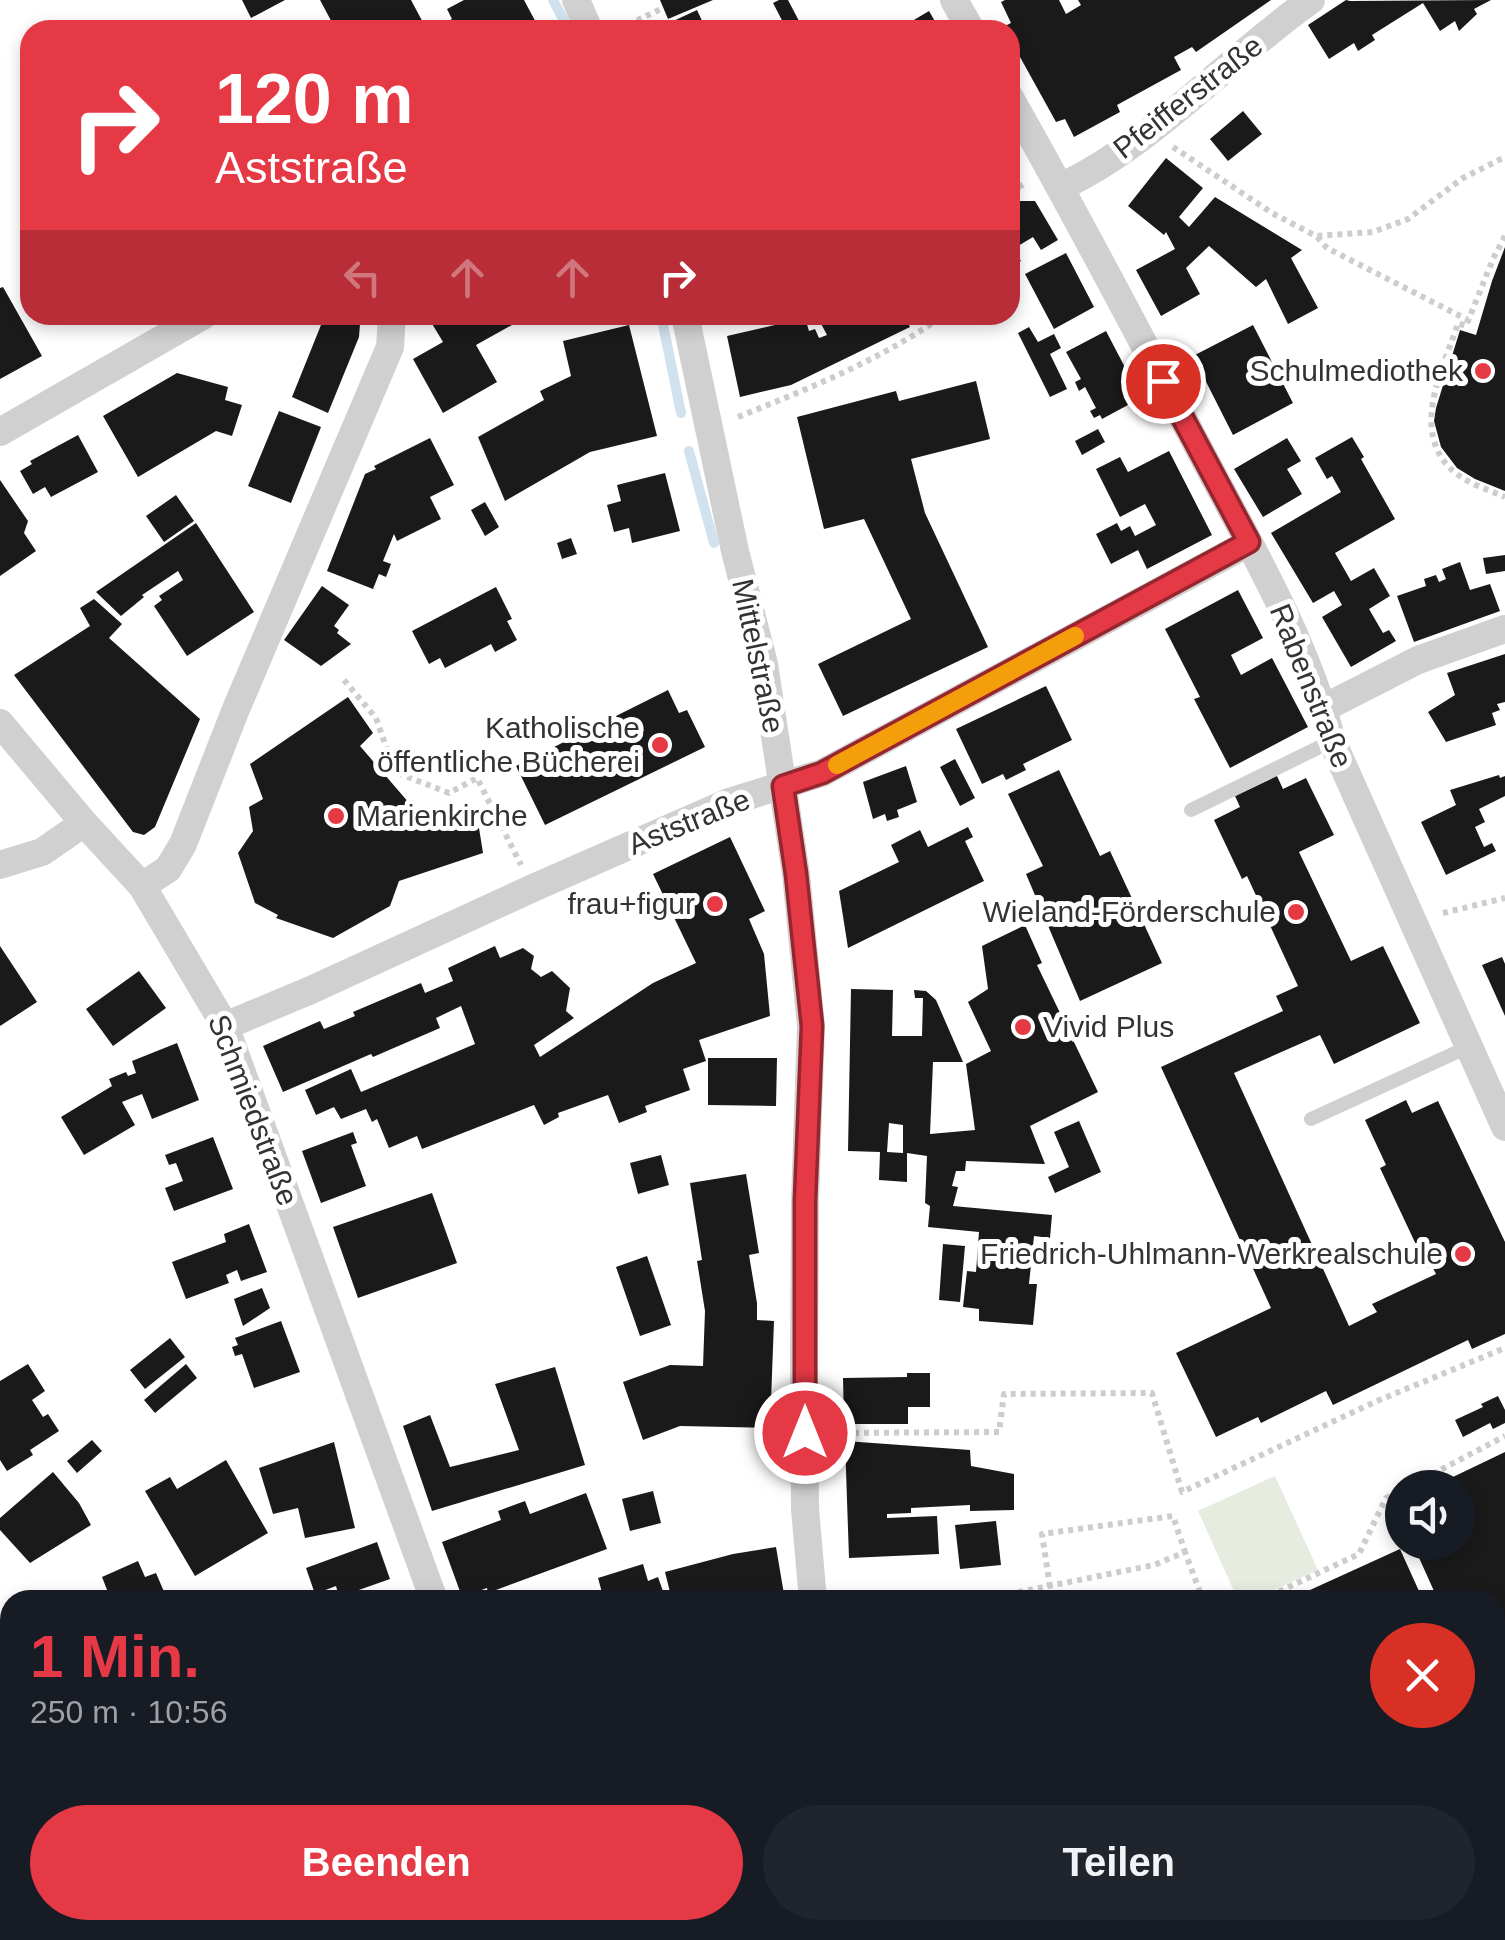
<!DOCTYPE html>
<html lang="de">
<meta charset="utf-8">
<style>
:root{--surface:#171b24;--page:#20242c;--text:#f1f3f6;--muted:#9ea1a6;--accent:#e63946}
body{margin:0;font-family:Arial,sans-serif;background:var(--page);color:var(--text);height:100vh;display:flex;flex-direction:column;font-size:38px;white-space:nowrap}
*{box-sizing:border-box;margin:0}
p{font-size:32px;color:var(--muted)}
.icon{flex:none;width:55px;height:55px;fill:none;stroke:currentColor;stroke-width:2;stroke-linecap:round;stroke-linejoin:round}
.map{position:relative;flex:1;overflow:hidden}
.details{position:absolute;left:0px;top:1590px;width:1505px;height:350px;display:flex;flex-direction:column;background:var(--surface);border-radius:30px 30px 0 0;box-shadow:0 5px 15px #0003}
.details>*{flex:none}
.guide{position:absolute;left:20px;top:20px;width:1000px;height:305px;border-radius:30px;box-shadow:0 5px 15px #0003;background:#e63946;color:#fff;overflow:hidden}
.controls{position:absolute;left:1385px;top:1470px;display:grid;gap:20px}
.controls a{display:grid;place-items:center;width:90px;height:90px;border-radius:50%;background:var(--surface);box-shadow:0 5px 15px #0003;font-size:50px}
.pin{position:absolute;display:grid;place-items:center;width:85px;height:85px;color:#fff;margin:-42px;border:5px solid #fff;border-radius:50%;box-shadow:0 2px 10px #0007}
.me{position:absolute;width:110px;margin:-55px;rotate:0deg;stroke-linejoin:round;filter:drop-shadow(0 0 8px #0008)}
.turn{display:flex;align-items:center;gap:35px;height:210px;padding:0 30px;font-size:45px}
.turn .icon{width:130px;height:130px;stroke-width:2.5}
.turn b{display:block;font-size:70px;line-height:85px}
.lanes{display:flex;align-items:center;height:95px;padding:0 30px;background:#0003;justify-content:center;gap:50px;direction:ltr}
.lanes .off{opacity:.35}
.round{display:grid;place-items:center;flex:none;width:105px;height:105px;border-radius:52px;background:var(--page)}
.headline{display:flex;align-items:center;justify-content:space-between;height:170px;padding:0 30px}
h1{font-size:60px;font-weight:600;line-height:75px;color:var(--accent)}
.primary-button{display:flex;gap:20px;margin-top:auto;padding:20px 30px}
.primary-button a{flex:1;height:115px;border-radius:60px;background:var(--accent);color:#fff;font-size:40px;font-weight:600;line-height:115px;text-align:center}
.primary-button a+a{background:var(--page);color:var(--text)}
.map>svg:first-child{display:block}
</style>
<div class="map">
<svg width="1505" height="1940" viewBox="0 0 1505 1940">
<rect width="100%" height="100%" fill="#fff"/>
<!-- garden -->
<path fill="#e6ecdf" d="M1275 1476 1318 1570 1251 1600H1238L1198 1511Z"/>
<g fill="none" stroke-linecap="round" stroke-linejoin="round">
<!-- stream -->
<path stroke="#cfe2ee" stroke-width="10" d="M553 0 569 30
M661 315 681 413
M689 451 714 543"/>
</g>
<!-- building -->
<path fill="#1a1a1a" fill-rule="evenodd" d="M242 0H285L251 18Z
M320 0H411L427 30H336Z
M464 0H524L540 30H431L452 19 447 9Z
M660 0H713L668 19Z
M779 0H788L799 21 786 28 773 3Z
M1005 0H1059L1066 14 1081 5 1078 0H1271L1196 52 1192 47 1174 57 1181 70 1117 105 1120 112 1074 137 1065 119 1056 122 1010 39V30H1005L1003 27 1011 23 1001 2Z
M1346 0 1350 1 1491 0 1474 9 1477 14 1459 31 1455 21 1440 31 1423 3 1372 35 1375 40 1358 51 1354 43 1329 59 1308 25Z
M697 10 704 25 710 22 714 30H654Z
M929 11 940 30H897Z
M1243 111 1262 134 1228 161 1210 139Z
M1166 158 1203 188 1179 217 1189 227 1215 197 1302 250 1291 258 1318 308 1288 324 1266 279 1256 287 1209 246 1186 268 1200 294 1161 316 1136 270 1175 249 1166 232 1164 235 1128 206Z
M1010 201H1035L1058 240 1041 250 1033 237 1013 249 1021 261 1010 267Z
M1505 247V491L1475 479 1457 468 1441 447 1434 421 1436 408 1460 330 1476 335 1492 281Z
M1066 253 1094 307 1054 329 1025 274Z
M3 287 42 356 0 379V288Z
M325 315H358L360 324 359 337 328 413 292 397Z
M443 315H530L476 345 497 382 443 413 413 359 443 342 431 322Z
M820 315H904L910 327 791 385 740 397 727 336 805 318 809 331 815 329 819 338 827 335 817 316Z
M629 325 657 436 590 452 505 501 478 437 544 400 540 391 571 376 563 341Z
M1253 325 1293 403 1233 435 1193 356Z
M1029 327 1038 342 1054 334 1061 348 1050 354 1067 389 1050 397 1018 333Z
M1106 331 1141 398 1102 419 1100 415 1094 418 1090 411 1096 408 1085 387 1079 391 1075 382 1081 379 1066 352Z
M177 373 228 387 225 400 242 405 232 436 216 431 138 477 103 416Z
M976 381 990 439 911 459 925 513 988 647 843 716 818 664 911 619 864 519 824 529 797 417 896 391 899 401Z
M279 411 321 427 291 503 248 486Z
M1098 429 1105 442 1082 455 1075 441Z
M78 435 98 472 51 497 45 487 33 494 20 471 32 464 30 461Z
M1352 437 1364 457 1361 459 1395 519 1335 553 1351 581 1374 568 1390 596 1369 609 1383 633 1389 630 1396 641 1351 667 1322 617 1342 605 1334 591 1313 603 1271 533 1341 492 1332 476 1327 479 1315 458Z
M430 438 454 485 430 497 441 519 397 541 394 534 383 561 391 564 386 577 379 574 373 589 327 571 365 474 376 469 374 466Z
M1287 438 1301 461 1287 469 1302 494 1263 517 1234 469Z
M1169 451 1212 535 1147 569 1138 550 1111 564 1096 534 1117 523 1121 531 1130 526 1135 536 1156 525 1145 504 1120 517 1096 469 1120 457 1128 472Z
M665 473 680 531 632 543 629 528 614 532 607 505 621 501 617 485Z
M0 480 28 521 24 533 36 551 0 576Z
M176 495 194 521 164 542 146 516Z
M485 502 499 527 485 536 471 510Z
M196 523 254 612 187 656 154 606 162 600 159 596 183 580 178 571 142 595 144 597 121 616 96 592Z
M571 538 577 554 562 559 557 543Z
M1505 555V571L1486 574 1483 558Z
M1460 562 1470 590 1490 584 1500 611 1414 642 1397 596 1426 586 1424 579 1436 575 1439 582 1446 579 1442 569Z
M322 586 349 605 334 626 339 630 337 633 351 644 321 666 284 640Z
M496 587 512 619 507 621 517 640 495 652 491 644 445 668 440 658 429 664 412 631Z
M1238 590 1263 638 1231 655 1241 675 1272 658 1308 727 1230 768 1194 699 1200 697 1165 629Z
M94 599 122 624 109 638 200 719 155 827 144 835 133 832 14 675 90 626 80 608Z
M1505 654V702L1497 704 1500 710 1492 713 1496 725 1446 742 1428 712 1455 695 1447 673Z
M1046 686 1072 740 1023 764 1026 770 1006 780 1003 774 982 784 956 729Z
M668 690 679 713 687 710 705 747 545 825 516 766Z
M348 697 373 733 360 746 428 825 479 828 483 853 399 881 390 906 333 938 276 918 278 915 255 903 238 853 253 831 249 807 263 799 250 764Z
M955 759 975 798 960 806 940 767Z
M906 766 917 802 897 810 899 817 887 821 885 814 873 819 863 782Z
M1059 770 1100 856 1110 851 1162 963 1080 1001 1026 874 1043 866 1008 794Z
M1499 775 1500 778 1505 776V796L1479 809 1485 822 1475 827 1484 847 1492 843 1496 851 1446 875 1421 822 1456 805 1450 790Z
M1277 776 1283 789 1306 778 1334 835 1299 852 1351 961 1383 946 1420 1023 1334 1064 1320 1035 1234 1073 1349 1326 1377 1312 1372 1304 1436 1274 1432 1266 1427 1268 1380 1168 1386 1165 1365 1120 1406 1100 1412 1113 1438 1101 1505 1242V1334L1472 1349 1468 1340 1333 1405 1326 1391 1261 1423 1258 1417 1216 1437 1176 1353 1271 1308 1161 1067 1283 1011 1276 996 1298 986 1247 876 1242 879 1214 820 1240 807 1235 796Z
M968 827 973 837 965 841 984 881 848 948 839 891 899 862 891 845 920 830 928 847Z
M730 837 765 911 749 919 764 954 770 1016 699 1040 706 1061 683 1069 690 1090 645 1106 647 1112 619 1123 608 1095 558 1113 559 1117 544 1125 534 1105 422 1149 417 1136 389 1148 377 1119 372 1122 366 1109 341 1119 334 1107 316 1115 305 1090 351 1069 361 1092 475 1044 461 1006 436 1018 440 1028 373 1057 371 1054 283 1092 263 1046 320 1021 324 1029 355 1016 353 1012 421 983 425 993 453 981 448 968 495 946 500 958 523 948 534 956 531 969 541 977 552 971 570 988 566 1011 574 1018 534 1045 540 1057 653 983 696 963 653 874Z
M1025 925 1042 963 1037 965 1098 1092 1030 1126 1045 1164 966 1161 965 1171H956L952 1186 958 1187 953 1206 1052 1215 1050 1238 1034 1236 1029 1284H1037L1033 1325 979 1321V1309L963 1307 967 1271 976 1272 979 1232 928 1227 930 1206 925 1203 927 1156 907 1153V1182L879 1180 880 1152 848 1151 851 989 893 990 892 1036H922L923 998H915L914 990 926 991 936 1000 963 1062H933L930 1134 975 1130 966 1064 991 1051 968 1002 988 989 982 946ZM889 1123 903 1125V1153L887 1152Z
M0 946 37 1002 0 1026Z
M1502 957 1505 964V1016L1482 965Z
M139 971 166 1008 113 1046 86 1009Z
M177 1043 199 1100 152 1119 142 1094 122 1102 135 1125 84 1155 61 1117 112 1086 109 1079 126 1072 128 1076 136 1073 132 1061Z
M708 1058H777L776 1106 708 1105Z
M1079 1121 1101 1172 1055 1193 1048 1177 1069 1167 1054 1132Z
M353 1132 357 1143 351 1145 366 1186 321 1203 302 1151Z
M213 1137 233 1189 174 1211 165 1188 183 1181 176 1163 169 1165 165 1155Z
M661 1155 669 1185 638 1194 630 1163Z
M746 1174 759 1253 749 1255 757 1303V1320L774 1321 770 1428 680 1426 643 1440 623 1382 670 1365 703 1366 705 1311 697 1261 702 1260 690 1183Z
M432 1193 457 1263 358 1298 333 1227Z
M249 1224 267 1272 241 1281 237 1270 226 1275 229 1283 186 1299 172 1262 226 1242 224 1234Z
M943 1244 965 1246 960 1302 939 1300Z
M647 1256 671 1325 640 1336 616 1267Z
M262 1288 270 1308 243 1326 234 1299Z
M281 1321 300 1372 254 1388 242 1354 235 1356 232 1347 238 1345 235 1338Z
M170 1338 185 1357 145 1389 130 1370Z
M28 1364 45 1391 32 1400 43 1417 48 1414 59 1431 30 1450 33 1455 7 1471 0 1460V1381Z
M186 1364 197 1378 155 1413 144 1400Z
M555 1367 585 1465 432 1511 403 1426 430 1415 450 1467 519 1450 495 1384Z
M907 1373H930V1407H908V1424H844L843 1378 907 1377Z
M1498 1396 1505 1410V1423L1493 1429 1490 1423 1463 1437 1455 1420 1483 1407 1481 1404Z
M92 1440 102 1451 77 1473 67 1461Z
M845 1441 970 1450 971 1466 1014 1474V1510L970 1511V1505L911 1508V1513L887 1514V1518L937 1516 939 1554 849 1558Z
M334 1442 355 1528 305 1538 298 1508 273 1514 259 1468Z
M1505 1452V1675L1495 1679V1600H1438L1412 1542H1458V1488H1430Z
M226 1460 268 1533 195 1576 145 1491 170 1477 177 1489Z
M53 1472 79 1503 91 1525 30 1563 0 1530V1518Z
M653 1491 661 1523 630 1531 622 1499Z
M586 1493 607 1549 488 1593 487 1588 462 1597 442 1542 501 1520 498 1511 525 1501 530 1514Z
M996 1521 1001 1565 960 1569 955 1525Z
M377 1542 390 1579 339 1597 336 1586 315 1594 306 1568Z
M776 1547 785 1600H672L665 1572 733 1554Z
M1400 1549 1423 1600H1288Z
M138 1561 145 1577 156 1573 165 1594 154 1600H111L102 1577Z
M643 1564 648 1581 658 1577 666 1600H604L598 1578Z
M10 1619V1655L0 1647V1630Z
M1495 1759 1505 1781V1940H1376L1371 1930H1495Z
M10 1797V1845L0 1847V1800Z
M10 1904V1930H60L62 1940H0V1906Z
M198 1930H229L231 1940H177L175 1934Z
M314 1930H428L425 1940H346Z
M978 1930H1062L1067 1940H982Z"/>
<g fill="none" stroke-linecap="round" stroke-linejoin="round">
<!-- path -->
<path stroke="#cdcdcd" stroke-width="6" stroke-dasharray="5 5" stroke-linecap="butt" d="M619 29 663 8
M1173 147 1272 213 1316 236 1373 232 1408 219 1463 178 1505 157
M1010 192 1026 183
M1505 236 1493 259 1466 326 1458 323C1444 367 1411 427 1449 467 1463 482 1486 489 1505 497
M1317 237 1327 248 1468 320
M738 417C810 388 881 360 944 315
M344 680 376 718 395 772 449 793 477 778 521 865
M1443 913 1505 898
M834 1433 999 1432 1004 1394 1152 1393 1182 1492 1377 1401 1505 1348
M1406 1488 1505 1436
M1050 1587 1042 1534 1173 1516 1185 1552
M979 1600 1154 1565 1185 1552 1203 1600
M1261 1600 1359 1554 1386 1498 1402 1489
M88 1940 90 1930"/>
<!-- lane -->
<path stroke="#d0d0d0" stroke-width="14" d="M1191 810 1332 741
M1311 1119 1468 1047"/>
<!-- street -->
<path stroke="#d0d0d0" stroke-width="28" d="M576 0 589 30
M954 0 971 30
M1010 98C1075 212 1136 329 1197 445 1247 540 1305 637 1332 741L1505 1127
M1061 187C1155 142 1226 60 1311 0
M392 315 390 347 236 709 183 844 168 869 142 886 225 1026 434 1600
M685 315 735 551 764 664 796 874 811 1026 805 1200 804 1360 805 1509 813 1600
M0 432 204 315
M1324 708 1418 660 1505 629
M0 723 84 823 142 886
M0 865 42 852 84 823
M225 1026 311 990 533 888 729 802 822 773 1249 543"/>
<!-- secondary -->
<path stroke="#bdbdbd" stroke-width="40" d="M0 1693 10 1696
M565 1930 577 1940
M925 1930 931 1940
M836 1940 842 1930"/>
</g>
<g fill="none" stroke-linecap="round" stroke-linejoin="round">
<!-- route casing -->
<g stroke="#96252e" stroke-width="25">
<path id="route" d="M805 1433V1200L812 1026 796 874 783 786 822 773 1249 542 1163 381"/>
</g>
<!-- route -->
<use href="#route" stroke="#e63946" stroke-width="18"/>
<!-- slow -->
<path stroke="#f59e0b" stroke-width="18" d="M837 765 1075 636"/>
</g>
<!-- markers -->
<g fill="#e63946" stroke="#fff" stroke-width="4">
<circle cx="1483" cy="371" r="10"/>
<circle cx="660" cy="745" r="10"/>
<circle cx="336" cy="816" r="10"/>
<circle cx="715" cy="904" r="10"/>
<circle cx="1296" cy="912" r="10"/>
<circle cx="1023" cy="1027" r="10"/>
<circle cx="1463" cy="1254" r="10"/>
</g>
<g text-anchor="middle" stroke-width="10" stroke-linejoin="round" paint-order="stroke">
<!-- street labels -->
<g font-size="30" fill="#333" stroke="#fff">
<text transform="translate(1188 97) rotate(-38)" y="10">Pfeifferstraße</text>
<text transform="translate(758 656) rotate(78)" y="10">Mittelstraße</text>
<text transform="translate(1311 686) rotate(68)" y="10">Rabenstraße</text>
<text transform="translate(689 822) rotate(-22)" y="10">Aststraße</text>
<text transform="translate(253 1110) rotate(69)" y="10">Schmiedstraße</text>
</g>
<!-- poi labels -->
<g font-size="30" fill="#333" stroke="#fff" text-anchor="end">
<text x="1463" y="381">Schulmediothek</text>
<text x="640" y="738">Katholische<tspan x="640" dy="34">öffentliche Bücherei</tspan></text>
<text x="356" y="826" text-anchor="start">Marienkirche</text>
<text x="695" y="914">frau+figur</text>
<text x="1276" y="922">Wieland-Förderschule</text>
<text x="1043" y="1037" text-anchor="start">Vivid Plus</text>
<text x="1443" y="1264">Friedrich-Uhlmann-Werkrealschule</text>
</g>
</g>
</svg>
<div class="controls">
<a><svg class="icon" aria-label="sound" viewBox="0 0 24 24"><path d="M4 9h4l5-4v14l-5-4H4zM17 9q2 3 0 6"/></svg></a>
</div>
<div class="pin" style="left:1163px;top:381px;background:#d93025"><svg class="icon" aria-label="arrive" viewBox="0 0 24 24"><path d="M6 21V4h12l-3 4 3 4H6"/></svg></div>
<svg class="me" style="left:805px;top:1433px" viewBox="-20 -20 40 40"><circle r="17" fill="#e63946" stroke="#fff" stroke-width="3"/><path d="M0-11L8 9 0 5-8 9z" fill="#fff"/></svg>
<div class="guide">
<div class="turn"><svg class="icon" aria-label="right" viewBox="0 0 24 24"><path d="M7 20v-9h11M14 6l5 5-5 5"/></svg><div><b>120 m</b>Aststraße</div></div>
<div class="lanes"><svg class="icon off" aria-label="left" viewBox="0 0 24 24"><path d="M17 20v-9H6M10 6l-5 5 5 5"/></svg><svg class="icon off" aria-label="ahead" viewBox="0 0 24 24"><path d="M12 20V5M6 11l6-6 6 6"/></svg><svg class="icon off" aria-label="ahead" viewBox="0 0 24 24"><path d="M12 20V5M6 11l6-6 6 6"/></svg><svg class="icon" aria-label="right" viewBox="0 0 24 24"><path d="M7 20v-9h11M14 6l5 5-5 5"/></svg></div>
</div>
<section class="details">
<div class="headline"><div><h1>1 Min.</h1><p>250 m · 10:56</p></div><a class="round" style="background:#d93025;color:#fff"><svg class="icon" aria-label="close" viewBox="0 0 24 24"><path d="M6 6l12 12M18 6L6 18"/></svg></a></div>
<div class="primary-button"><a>Beenden</a><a>Teilen</a></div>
</section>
</div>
